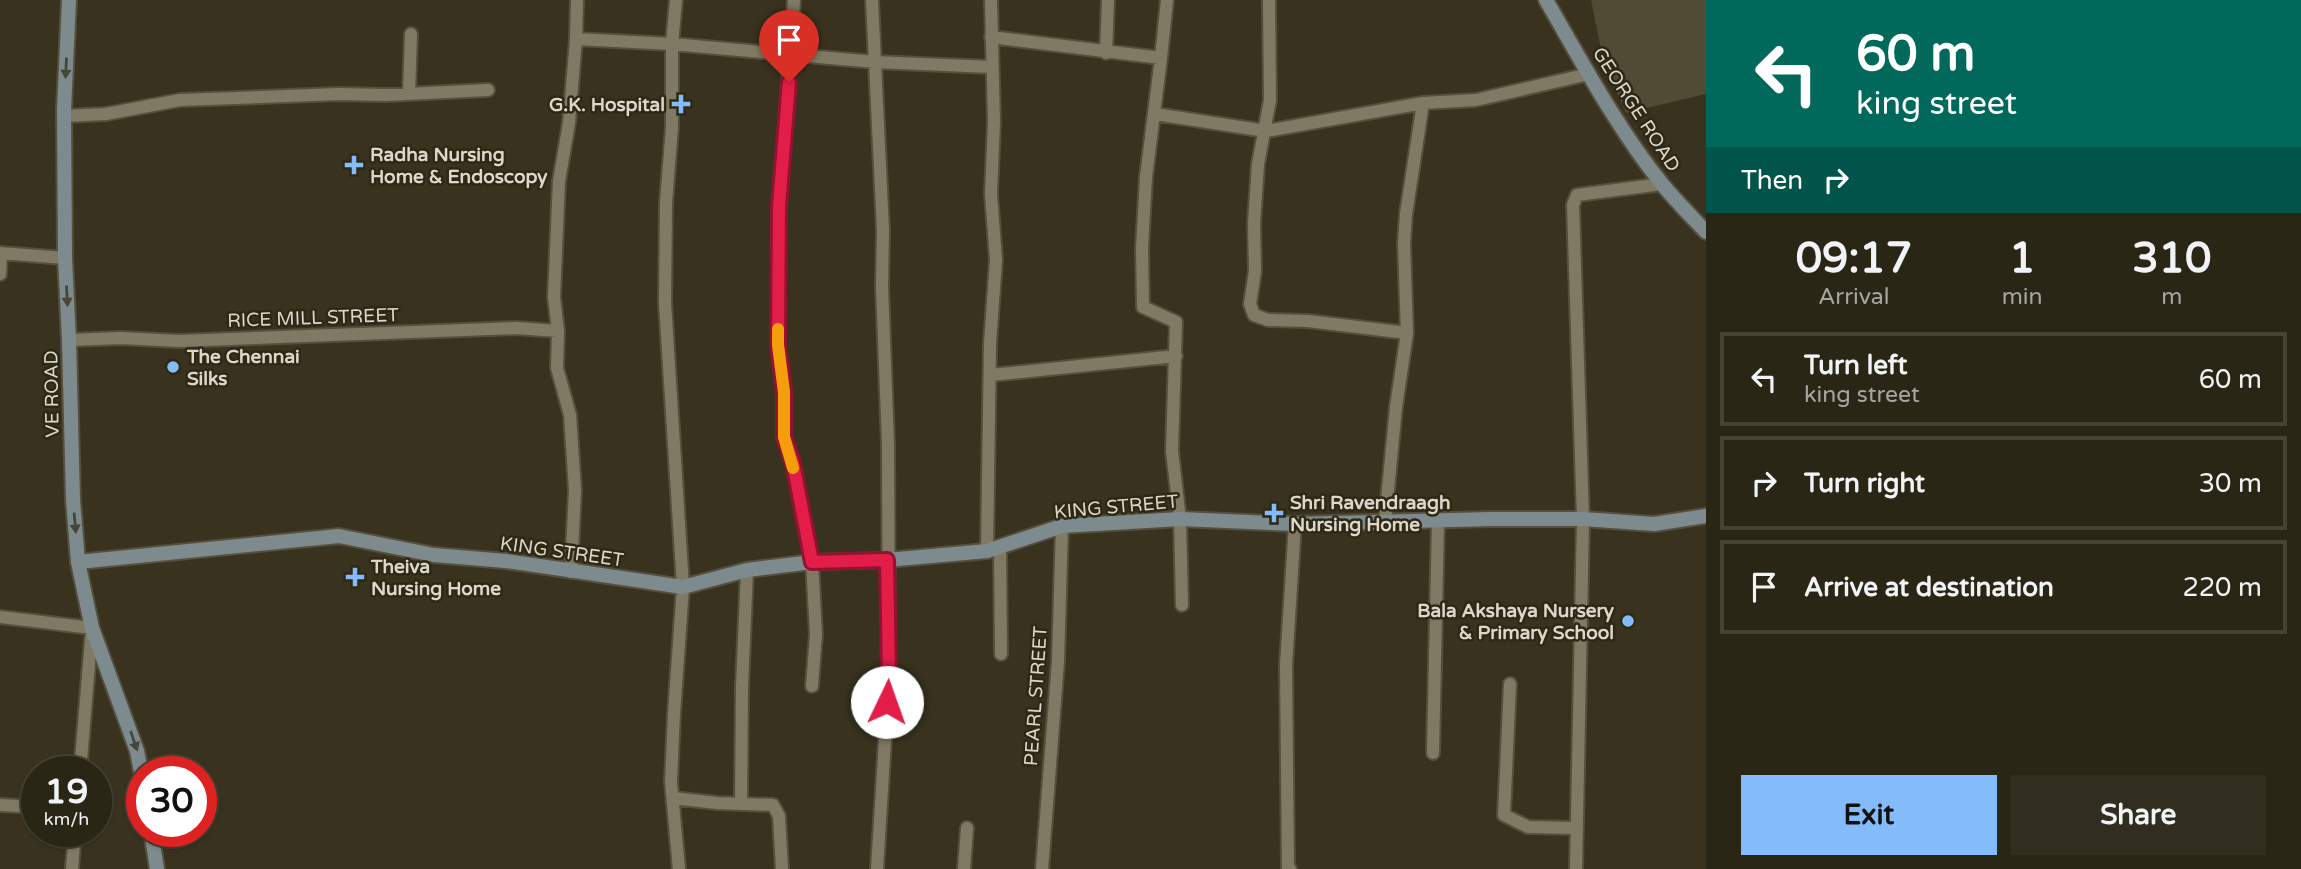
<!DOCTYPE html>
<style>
:root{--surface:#2a2616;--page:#322e1f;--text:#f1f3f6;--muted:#a5a5a1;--line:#464335;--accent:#84bcfb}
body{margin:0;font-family:"Varela Round",sans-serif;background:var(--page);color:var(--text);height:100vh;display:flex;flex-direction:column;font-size:26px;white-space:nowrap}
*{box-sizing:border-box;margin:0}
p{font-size:23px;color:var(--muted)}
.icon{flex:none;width:38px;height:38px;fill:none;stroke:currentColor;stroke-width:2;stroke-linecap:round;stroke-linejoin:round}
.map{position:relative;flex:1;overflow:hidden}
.sheet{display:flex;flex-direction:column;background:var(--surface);width:595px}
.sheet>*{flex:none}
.banner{background:#00695c;color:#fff;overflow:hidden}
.speed{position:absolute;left:21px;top:756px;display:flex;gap:14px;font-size:35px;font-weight:700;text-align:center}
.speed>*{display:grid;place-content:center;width:91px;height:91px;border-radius:50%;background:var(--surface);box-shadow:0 2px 5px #0004,0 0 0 2px var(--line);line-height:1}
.speed small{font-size:18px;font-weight:400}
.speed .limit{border:10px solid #d22;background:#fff;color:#111}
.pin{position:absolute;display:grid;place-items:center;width:60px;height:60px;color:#fff;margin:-72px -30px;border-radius:50% 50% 50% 0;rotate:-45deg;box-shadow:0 0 7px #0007}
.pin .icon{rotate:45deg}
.me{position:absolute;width:77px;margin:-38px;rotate:3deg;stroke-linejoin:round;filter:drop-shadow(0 0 5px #0008)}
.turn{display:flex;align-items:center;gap:24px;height:147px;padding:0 35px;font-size:32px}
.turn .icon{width:91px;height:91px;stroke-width:2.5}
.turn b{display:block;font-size:49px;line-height:60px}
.then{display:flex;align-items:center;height:66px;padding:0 35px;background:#0003;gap:14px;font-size:26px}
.eta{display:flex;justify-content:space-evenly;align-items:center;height:119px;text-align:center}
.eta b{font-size:42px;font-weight:700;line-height:49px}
.action{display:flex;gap:14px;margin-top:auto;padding:14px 35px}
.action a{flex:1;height:80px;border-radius:0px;background:var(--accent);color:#111;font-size:28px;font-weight:700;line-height:80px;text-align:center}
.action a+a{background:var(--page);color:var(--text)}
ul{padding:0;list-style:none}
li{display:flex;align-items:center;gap:21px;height:94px;margin:0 14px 10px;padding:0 21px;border:4px solid var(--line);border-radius:0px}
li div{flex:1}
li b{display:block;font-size:26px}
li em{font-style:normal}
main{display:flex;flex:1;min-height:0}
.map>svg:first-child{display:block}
</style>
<main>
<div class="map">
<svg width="1706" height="869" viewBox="0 0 1706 869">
<rect width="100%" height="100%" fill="#38321e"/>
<!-- green -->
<path fill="#514a35" d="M1591 0H1706V94L1626 113 1604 64Z"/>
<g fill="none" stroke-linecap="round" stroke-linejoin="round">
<!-- street casing -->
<g stroke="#544f3e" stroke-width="16">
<path id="street" d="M676 0 672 44V127L666 203 665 303 683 587 674 713 671 782 679 869
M794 0 779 206 778 345 784 392V437L793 463 812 562 816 634 812 686
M872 0 883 230 882 287 888 444 889 676 877 869
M1269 0 1270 100 1258 164 1254 223 1255 271 1250 304 1254 315 1268 320 1308 321 1407 333 1396 407 1385 521
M991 37 1161 58 1146 177 1142 248 1143 307 1176 322 1172 451 1180 519 1182 605
M576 39 672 44 875 62 991 67
M1106 53 1108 0
M1161 58 1167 0
M409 94 411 34
M1155 114 1266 131 1423 103 1476 100 1589 74
M64 116 106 114 180 100 339 94 386 95 488 90
M0 253 65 258
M0 274 1 253
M1407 333 1404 243 1406 214 1423 103
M69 340 121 338 179 341 516 328 558 331
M991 375 1176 356
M1000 548 1001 654
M987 551 990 343 996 260 991 194 994 122 991 0
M571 572 575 490 570 415 557 368 558 331 554 297 559 181 569 123 576 39 577 0
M0 617 92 628 80 772
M1510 684 1504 815 1528 827 1577 828
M1433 753 1438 521
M673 798 717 803 773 805 779 816 782 869
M741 804 742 686 747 570
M0 805 37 807
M72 869 75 831
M964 869 967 828
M1042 869 1058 661 1062 526
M1290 869H1288L1286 665 1295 524
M1576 869 1583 519 1573 205 1577 195 1662 184"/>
</g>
<!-- secondary casing -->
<g stroke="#544f3e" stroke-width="18">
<path id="secondary" d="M69 0 64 110 65 258 69 340 73 500 78 562 92 628 137 751 142 777
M1546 0C1582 62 1617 128 1662 184 1676 201 1691 216 1706 232
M78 562 339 536 434 555 506 561 683 587 747 570 812 562 887 560 987 551 1062 526 1180 519 1295 524 1491 519H1583L1654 524 1706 516
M151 831 157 869"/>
</g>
<!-- street -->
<use href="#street" stroke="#807963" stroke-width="12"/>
<!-- secondary -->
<use href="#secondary" stroke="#7e8b8e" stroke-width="14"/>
</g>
<!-- one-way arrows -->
<defs><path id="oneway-solid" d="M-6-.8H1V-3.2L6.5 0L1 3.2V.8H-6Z" transform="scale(1.75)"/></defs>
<g fill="#464639">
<use href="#oneway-solid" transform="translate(66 68) rotate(93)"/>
<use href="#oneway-solid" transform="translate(67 296) rotate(87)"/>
<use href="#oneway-solid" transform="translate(75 523) rotate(85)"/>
<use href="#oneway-solid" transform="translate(134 741) rotate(71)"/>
</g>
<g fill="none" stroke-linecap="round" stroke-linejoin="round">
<!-- route casing -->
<g stroke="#92132f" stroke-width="18">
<path id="route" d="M789 82 779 206 778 345 784 392V437L793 463 812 562 887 560 889 676 887 702"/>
</g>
<!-- route -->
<use href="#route" stroke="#e11d48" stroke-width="12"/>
<!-- slow -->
<path stroke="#f59e0b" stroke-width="12" d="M778 329V345L784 392V437L793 468"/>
</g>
<!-- markers -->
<g fill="#84bcfb" stroke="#2e2815" stroke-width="2.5">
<path d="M677.5 93.5h7v7h7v7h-7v7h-7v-7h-7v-7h7z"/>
<path d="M350.5 154.5h7v7h7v7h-7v7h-7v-7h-7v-7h7z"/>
<circle cx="173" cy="367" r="7"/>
<path d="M1270.5 502.5h7v7h7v7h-7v7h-7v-7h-7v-7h7z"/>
<path d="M351.5 566.5h7v7h7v7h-7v7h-7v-7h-7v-7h7z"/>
<circle cx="1628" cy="621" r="7"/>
</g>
<g text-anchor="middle" stroke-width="5" stroke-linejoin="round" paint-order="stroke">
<!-- poi labels -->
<g font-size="19" font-weight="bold" fill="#dbd7cb" stroke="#2e2815" text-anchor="start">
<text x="665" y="111" text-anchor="end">G.K. Hospital</text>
<text x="370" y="161">Radha Nursing<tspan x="370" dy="22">Home &amp; Endoscopy</tspan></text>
<text x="187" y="363">The Chennai<tspan x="187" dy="22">Silks</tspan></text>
<text x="1290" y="509">Shri Ravendraagh<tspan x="1290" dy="22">Nursing Home</tspan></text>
<text x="371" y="573">Theiva<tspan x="371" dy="22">Nursing Home</tspan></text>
<text x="1614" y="617" text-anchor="end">Bala Akshaya Nursery<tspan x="1614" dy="22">&amp; Primary School</tspan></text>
</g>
<!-- street labels -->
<g font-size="19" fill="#dbd7cb" stroke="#2e2815">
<text transform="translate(1637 109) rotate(57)" y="7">GEORGE ROAD</text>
<text transform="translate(313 317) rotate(-2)" y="7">RICE MILL STREET</text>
<text transform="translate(51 394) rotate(-91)" y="7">VE ROAD</text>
<text transform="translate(1116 506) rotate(-5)" y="7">KING STREET</text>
<text transform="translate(562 551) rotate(8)" y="7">KING STREET</text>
<text transform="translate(1035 696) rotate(-86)" y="7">PEARL STREET</text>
</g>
</g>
</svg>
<div class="speed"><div>19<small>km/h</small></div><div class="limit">30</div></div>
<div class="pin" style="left:789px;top:82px;background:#d93025"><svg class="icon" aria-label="arrive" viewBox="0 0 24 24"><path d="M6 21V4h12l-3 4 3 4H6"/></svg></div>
<svg class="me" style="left:887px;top:702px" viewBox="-20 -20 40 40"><circle r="19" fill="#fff"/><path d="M0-13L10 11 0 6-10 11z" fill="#e11d48"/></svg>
</div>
<section class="sheet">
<div class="banner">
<div class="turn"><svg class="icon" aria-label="left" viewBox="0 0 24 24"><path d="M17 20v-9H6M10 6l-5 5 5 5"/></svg><div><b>60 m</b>king street</div></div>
<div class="then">Then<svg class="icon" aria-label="right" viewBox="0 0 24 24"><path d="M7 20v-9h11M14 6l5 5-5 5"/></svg></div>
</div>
<div class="eta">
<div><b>09:17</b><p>Arrival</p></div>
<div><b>1</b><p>min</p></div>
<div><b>310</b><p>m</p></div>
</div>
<ul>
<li><svg class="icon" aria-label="left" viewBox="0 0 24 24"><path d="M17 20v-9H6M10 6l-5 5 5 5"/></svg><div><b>Turn left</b><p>king street</p></div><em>60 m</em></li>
<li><svg class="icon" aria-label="right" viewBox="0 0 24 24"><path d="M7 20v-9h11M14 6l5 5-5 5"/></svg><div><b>Turn right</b></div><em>30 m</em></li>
<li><svg class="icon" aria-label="arrive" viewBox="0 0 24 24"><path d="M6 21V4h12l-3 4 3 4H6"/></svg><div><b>Arrive at destination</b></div><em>220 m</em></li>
</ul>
<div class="action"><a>Exit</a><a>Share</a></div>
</section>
</main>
